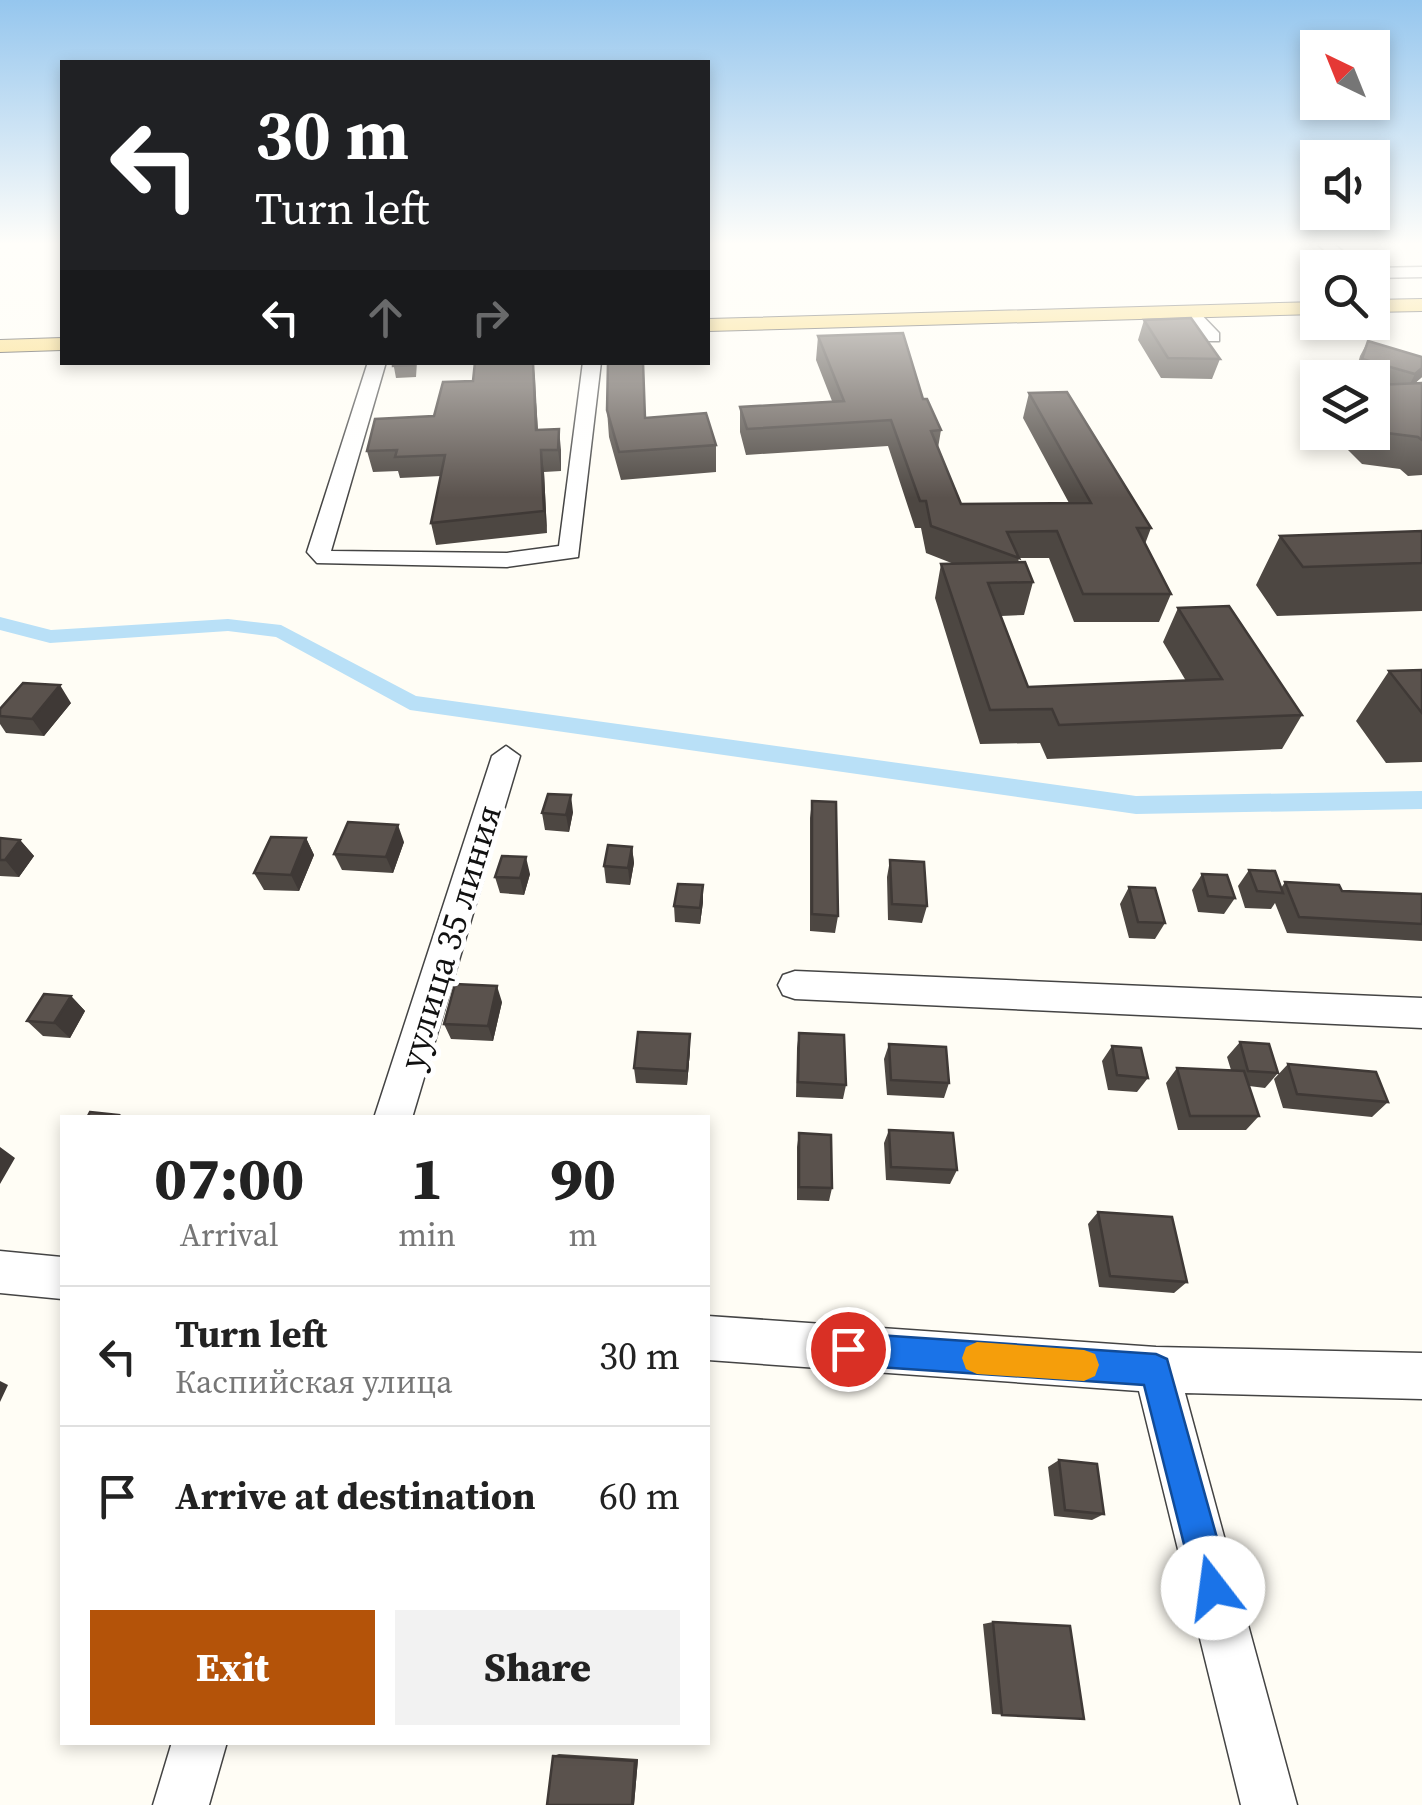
<!DOCTYPE html>
<meta charset="utf-8">
<style>
:root{--surface:#fff;--page:#f2f2f2;--text:#222;--muted:#767676;--line:#e0e0e0;--accent:#b45309}
body{margin:0;font-family:"Source Serif 4",serif;background:var(--page);color:var(--text);height:100vh;display:flex;flex-direction:column;font-size:38px;white-space:nowrap}
*{box-sizing:border-box;margin:0}
p{font-size:32px;color:var(--muted)}
.icon{flex:none;width:55px;height:55px;fill:none;stroke:currentColor;stroke-width:2;stroke-linecap:round;stroke-linejoin:round}
.map{position:relative;flex:1;overflow:hidden}
.details{position:absolute;left:60px;top:1115px;width:650px;height:630px;display:flex;flex-direction:column;background:var(--surface);border-radius:0px;box-shadow:0 5px 15px #0003}
.details>*{flex:none}
.hud{position:absolute;left:60px;top:60px;width:650px;height:305px;border-radius:0px;box-shadow:0 5px 15px #0003;background:#202124;color:#fff;overflow:hidden}
.needle{width:65px;rotate:317deg}
.controls{position:absolute;left:1300px;top:30px;display:grid;gap:20px}
.controls a{display:grid;place-items:center;width:90px;height:90px;border-radius:0px;background:var(--surface);box-shadow:0 5px 15px #0003;font-size:50px}
.pin{position:absolute;display:grid;place-items:center;width:85px;height:85px;color:#fff;margin:-42px;border:5px solid #fff;border-radius:50%;box-shadow:0 2px 10px #0007}
.me{position:absolute;width:110px;margin:-55px;rotate:345deg;stroke-linejoin:round;filter:drop-shadow(0 0 8px #0008)}
.turn{display:flex;align-items:center;gap:35px;height:210px;padding:0 30px;font-size:45px}
.turn .icon{width:130px;height:130px;stroke-width:2.5}
.turn b{display:block;font-size:70px;line-height:85px}
.lanes{display:flex;align-items:center;height:95px;padding:0 30px;background:#0003;justify-content:center;gap:50px;direction:ltr}
.lanes .off{opacity:.35}
.eta{display:flex;justify-content:space-evenly;align-items:center;height:170px;text-align:center}
.eta b{font-size:60px;font-weight:800;line-height:70px}
.cta{display:flex;gap:20px;margin-top:auto;padding:20px 30px}
.cta a{flex:1;height:115px;border-radius:0px;background:var(--accent);color:#fff;font-size:40px;font-weight:800;line-height:115px;text-align:center}
.cta a+a{background:var(--page);color:var(--text)}
ul{padding:0;list-style:none}
li{display:flex;align-items:center;gap:30px;height:140px;padding:0 30px;border-top:2px solid var(--line)}
li div{flex:1}
li b{display:block;font-size:38px}
li em{font-style:normal}
.map>svg:first-child{display:block}
</style>
<div class="map">
<svg width="1422" height="1805" viewBox="0 0 1422 1805">
<rect width="100%" height="100%" fill="#fffdf5"/>
<g fill="none" stroke-linecap="round" stroke-linejoin="round">
<!-- canal -->
<path fill="#b9e0f7" fill-rule="evenodd" d="M0 617 51 630 228 619 281 625 416 696 1136 796 1422 791V809L1136 814 410 710 276 637 228 631 50 643 0 630Z"/>
<!-- minor casing -->
<g stroke="#444" stroke-width="3">
<path id="minor" d="M1318 245H1335L1363 268H1346Z
M1422 267V277L1372 278V268Z
M1182 307H1194L1219 333V341H1207L1182 315Z
M368 362H386L331 551 507 553 559 546 583 362H601L578 557 507 567 317 563 307 552Z
M506 746 520 756 412 1118H374L492 756Z
M795 971 1422 998V1028L795 999 783 995 778 985 783 975Z
M0 1251 62 1257V1299L0 1293Z
M708 1316 1156 1347 1422 1353V1399L1185 1393 1297 1805H1241L1139 1391 708 1360Z
M172 1742H227L209 1805H153Z"/>
</g>
<!-- major casing -->
<g stroke="#222" stroke-width="2">
<path id="major" d="M1422 299V311L1372 312V300Z
M1318 302V314L708 331V319Z
M62 338V350L0 352V340Z"/>
</g>
<!-- minor -->
<use href="#minor" fill="#fff" fill-rule="evenodd"/>
<!-- major -->
<use href="#major" fill="#f9d66b" fill-rule="evenodd"/>
</g>
<!-- wall -->
<path fill="#4d4742" d="M1144 320 1220 359 1212 379 1161 378 1138 340Z
M818 336 923 399 941 430 938 448 961 504 1069 503 1023 418 1029 393 1151 528 1145 544 1171 594 1159 622H1074L1049 558H1019L1018 563 1033 582 1024 615 1001 616 1028 687 1186 681 1163 642 1178 608 1302 715 1282 749 1047 759 1040 743 980 744 935 598 941 564H954L926 553 921 528H915L888 446 746 455 740 432V407L832 401 816 360Z
M1368 341 1422 357V377L1414 384 1422 383V475L1408 476 1400 469 1362 464 1337 439 1340 432H1372V390L1375 385H1389L1372 380V378L1355 374 1360 356Z
M393 362H417L416 377 396 378Z
M533 362 538 430 561 450V471L544 472 547 533 436 545 431 523 441 476 400 478 398 471 373 472 367 451Z
M607 410 645 418 716 445V472L621 480 609 437Z
M1422 531V611L1277 616 1256 585 1280 536Z
M1389 671 1422 713V762L1386 763 1356 721Z
M71 703 44 736 6 733 0 724V709Z
M812 801 838 916 835 933 810 931V818Z
M573 812 569 832 545 830 542 813Z
M0 838 20 840 34 856 19 877 0 876Z
M306 838 314 855 299 891 264 890 254 873Z
M404 842 393 873 342 870 334 854Z
M632 847 634 863 630 885 606 883 604 866Z
M890 860 927 906 922 923 888 920 887 877Z
M1249 870 1281 888 1285 882 1342 891 1422 894V941L1287 933 1275 903 1271 909 1245 908 1238 886Z
M530 874 524 895 500 893 495 877Z
M1202 874 1235 898 1224 914 1198 912 1192 890Z
M1129 887 1165 923 1155 939 1129 938 1120 904Z
M703 902 700 924 675 922 674 906Z
M71 996 85 1011 70 1038 43 1036 27 1021Z
M502 1002 493 1041 451 1039 444 1024Z
M799 1033 846 1085 843 1099 796 1097 797 1048Z
M1240 1042 1278 1073 1265 1088 1249 1086 1259 1116 1246 1130H1178L1166 1083 1177 1068 1231 1070 1227 1057Z
M889 1044 949 1083 944 1098 887 1095 884 1059Z
M1112 1046 1148 1078 1137 1092 1108 1090 1102 1061Z
M690 1050 687 1085 636 1083 634 1068Z
M1288 1064 1388 1102 1372 1117 1283 1108 1274 1079Z
M889 1130 957 1170 950 1184 886 1180 884 1143Z
M799 1133 832 1188 829 1201 797 1200V1147Z
M1098 1212 1187 1282 1174 1293 1099 1287 1088 1224Z
M1059 1460 1104 1514 1092 1520 1054 1516 1048 1467Z
M993 1622 1084 1719 992 1714 983 1624Z
M559 1754 638 1759 634 1805H547L553 1756Z"/>
<!-- shaded-wall -->
<path fill="#3f3936" d="M533 362 535 377 539 451 536 430Z
M1422 368V377L1407 390 1415 374Z
M559 429 561 450V471L558 450Z
M541 450 544 472 547 533 544 511Z
M60 685 71 703 44 736 32 719Z
M571 795 573 812 569 832 566 815Z
M398 825 404 842 393 873 386 857Z
M306 838 314 855 299 891 291 875Z
M20 840 34 856 19 877 5 860Z
M632 847 634 863 630 885 628 868Z
M526 857 530 874 524 895 520 878Z
M703 885V902L700 924V908Z
M497 986 502 1002 493 1041 488 1026Z
M71 996 85 1011 70 1038 54 1023Z
M690 1034V1050L687 1085V1071Z
M0 1147 15 1158 0 1184Z
M0 1381 8 1385 0 1402Z
M638 1759 634 1805H632L635 1761Z"/>
<!-- building -->
<path fill="#5a524d" stroke="#3f3936" stroke-width="2.5" d="M1191 318 1220 359 1168 358 1144 320Z
M903 333 923 399H927L941 430 931 431 961 504 1091 503 1029 393 1067 392 1151 528H1137L1171 594H1083L1057 531 1007 532 1019 558 931 526 926 501H920L891 420 747 429 740 407 844 401 818 336Z
M1368 341 1422 357V368L1415 374 1362 359Z
M393 362H414V365L393 366Z
M475 362H533L536 430 559 429 558 450H541L544 511 431 523 445 455 395 457 397 450 367 451 375 419 434 416 443 382 473 381Z
M608 362H643L645 418 706 413 716 445 619 452 607 410Z
M1422 383V440L1418 437 1379 432 1372 426V399H1378L1372 394V392L1382 391 1375 385Z
M1422 531V563L1303 567 1280 536Z
M1025 562 1033 582 988 583 1028 687 1222 679 1178 608 1229 606 1302 715 1059 725 1052 709 990 710 941 564Z
M1422 670V713L1389 671Z
M23 683 60 685 32 719 0 716V709Z
M548 794 571 795 566 815 542 813Z
M812 801 836 802 838 916 812 914Z
M348 822 398 825 386 857 334 854Z
M271 837 306 838 291 875 254 873Z
M0 838 20 840 5 860H0Z
M608 845 632 847 628 868 604 866Z
M502 856 526 857 520 878 495 877Z
M890 860 924 862 927 906 892 904Z
M1249 870 1275 871 1283 893 1257 891Z
M1202 874 1227 875 1235 898 1208 896Z
M1285 882 1339 885 1342 891 1422 894V924L1299 917Z
M678 884 703 885 700 908 674 906Z
M1129 887 1155 888 1165 923 1138 922Z
M455 984 497 986 488 1026 444 1024Z
M44 994 71 996 54 1023 27 1021Z
M638 1032 690 1034 687 1071 634 1068Z
M799 1033 844 1035 846 1085 798 1082Z
M1240 1042 1269 1044 1278 1073 1248 1071Z
M889 1044 946 1047 949 1083 891 1080Z
M1112 1046 1141 1048 1148 1078 1117 1075Z
M1288 1064 1376 1072 1388 1102 1297 1094Z
M1177 1068 1244 1071 1259 1116H1190Z
M90 1112 119 1115 118 1118H87Z
M889 1130 953 1133 957 1170 891 1167Z
M799 1133 831 1135 832 1188 799 1187Z
M1098 1212 1172 1217 1187 1282 1110 1276Z
M1059 1460 1097 1464 1104 1514 1065 1510Z
M993 1622 1070 1626 1084 1719 1002 1715Z
M553 1756 635 1761 632 1805H547Z"/>
<!-- sky -->
<linearGradient id="sky" x2="0" y2="1"><stop stop-color="#95c6ee"/><stop offset="0.49" stop-color="#fffefa"/><stop offset="1" stop-color="#fffefa" stop-opacity="0"/></linearGradient>
<rect width="1422" height="498" fill="url(#sky)"/>
<!-- route -->
<path fill="#1a73e8" stroke="#114b97" stroke-width="2.5" d="M848 1333 1156 1354 1167 1359 1231 1588 1225 1600 1213 1605 1200 1600 1195 1588 1144 1385 848 1365 837 1360 832 1349 837 1338Z"/>
<!-- slow -->
<path fill="#f59e0b" d="M977 1342 1084 1350 1095 1354 1099 1365 1095 1376 1084 1381 977 1374 966 1369 962 1358 966 1347Z"/>
<g text-anchor="middle" stroke-width="10" stroke-linejoin="round" paint-order="stroke">
<!-- street labels -->
<g font-size="35" fill="#111" stroke="#fff">
<text transform="translate(450 937) rotate(-73)" y="12">уулица 35 линия</text>
</g>
</g>
</svg>
<div class="controls">
<a><svg class="needle" viewBox="-14 -14 28 28"><path d="M0-13l5 13h-10z" fill="#e53935"/><path d="M0 13l5-13h-10z" fill="#767676"/></svg></a>
<a><svg class="icon" aria-label="sound" viewBox="0 0 24 24"><path d="M4 9h4l5-4v14l-5-4H4zM17 9q2 3 0 6"/></svg></a>
<a><svg class="icon" aria-label="search" viewBox="0 0 24 24"><circle cx="10" cy="10" r="6"/><path d="M15 15l6 6"/></svg></a>
<a><svg class="icon" aria-label="layers" viewBox="0 0 24 24"><path d="M12 4l9 5-9 5-9-5zM3 14l9 5 9-5"/></svg></a>
</div>
<div class="pin" style="left:848px;top:1349px;background:#d93025"><svg class="icon" aria-label="arrive" viewBox="0 0 24 24"><path d="M6 21V4h12l-3 4 3 4H6"/></svg></div>
<svg class="me" style="left:1213px;top:1588px" viewBox="-20 -20 40 40"><circle r="19" fill="#fff"/><path d="M0-13L10 11 0 6-10 11z" fill="#1a73e8"/></svg>
<div class="hud">
<div class="turn"><svg class="icon" aria-label="left" viewBox="0 0 24 24"><path d="M17 20v-9H6M10 6l-5 5 5 5"/></svg><div><b>30 m</b>Turn left</div></div>
<div class="lanes"><svg class="icon" aria-label="left" viewBox="0 0 24 24"><path d="M17 20v-9H6M10 6l-5 5 5 5"/></svg><svg class="icon off" aria-label="ahead" viewBox="0 0 24 24"><path d="M12 20V5M6 11l6-6 6 6"/></svg><svg class="icon off" aria-label="right" viewBox="0 0 24 24"><path d="M7 20v-9h11M14 6l5 5-5 5"/></svg></div>
</div>
<section class="details">
<div class="eta">
<div><b>07:00</b><p>Arrival</p></div>
<div><b>1</b><p>min</p></div>
<div><b>90</b><p>m</p></div>
</div>
<ul>
<li><svg class="icon" aria-label="left" viewBox="0 0 24 24"><path d="M17 20v-9H6M10 6l-5 5 5 5"/></svg><div><b>Turn left</b><p>Каспийская улица</p></div><em>30 m</em></li>
<li><svg class="icon" aria-label="arrive" viewBox="0 0 24 24"><path d="M6 21V4h12l-3 4 3 4H6"/></svg><div><b>Arrive at destination</b></div><em>60 m</em></li>
</ul>
<div class="cta"><a>Exit</a><a>Share</a></div>
</section>
</div>
